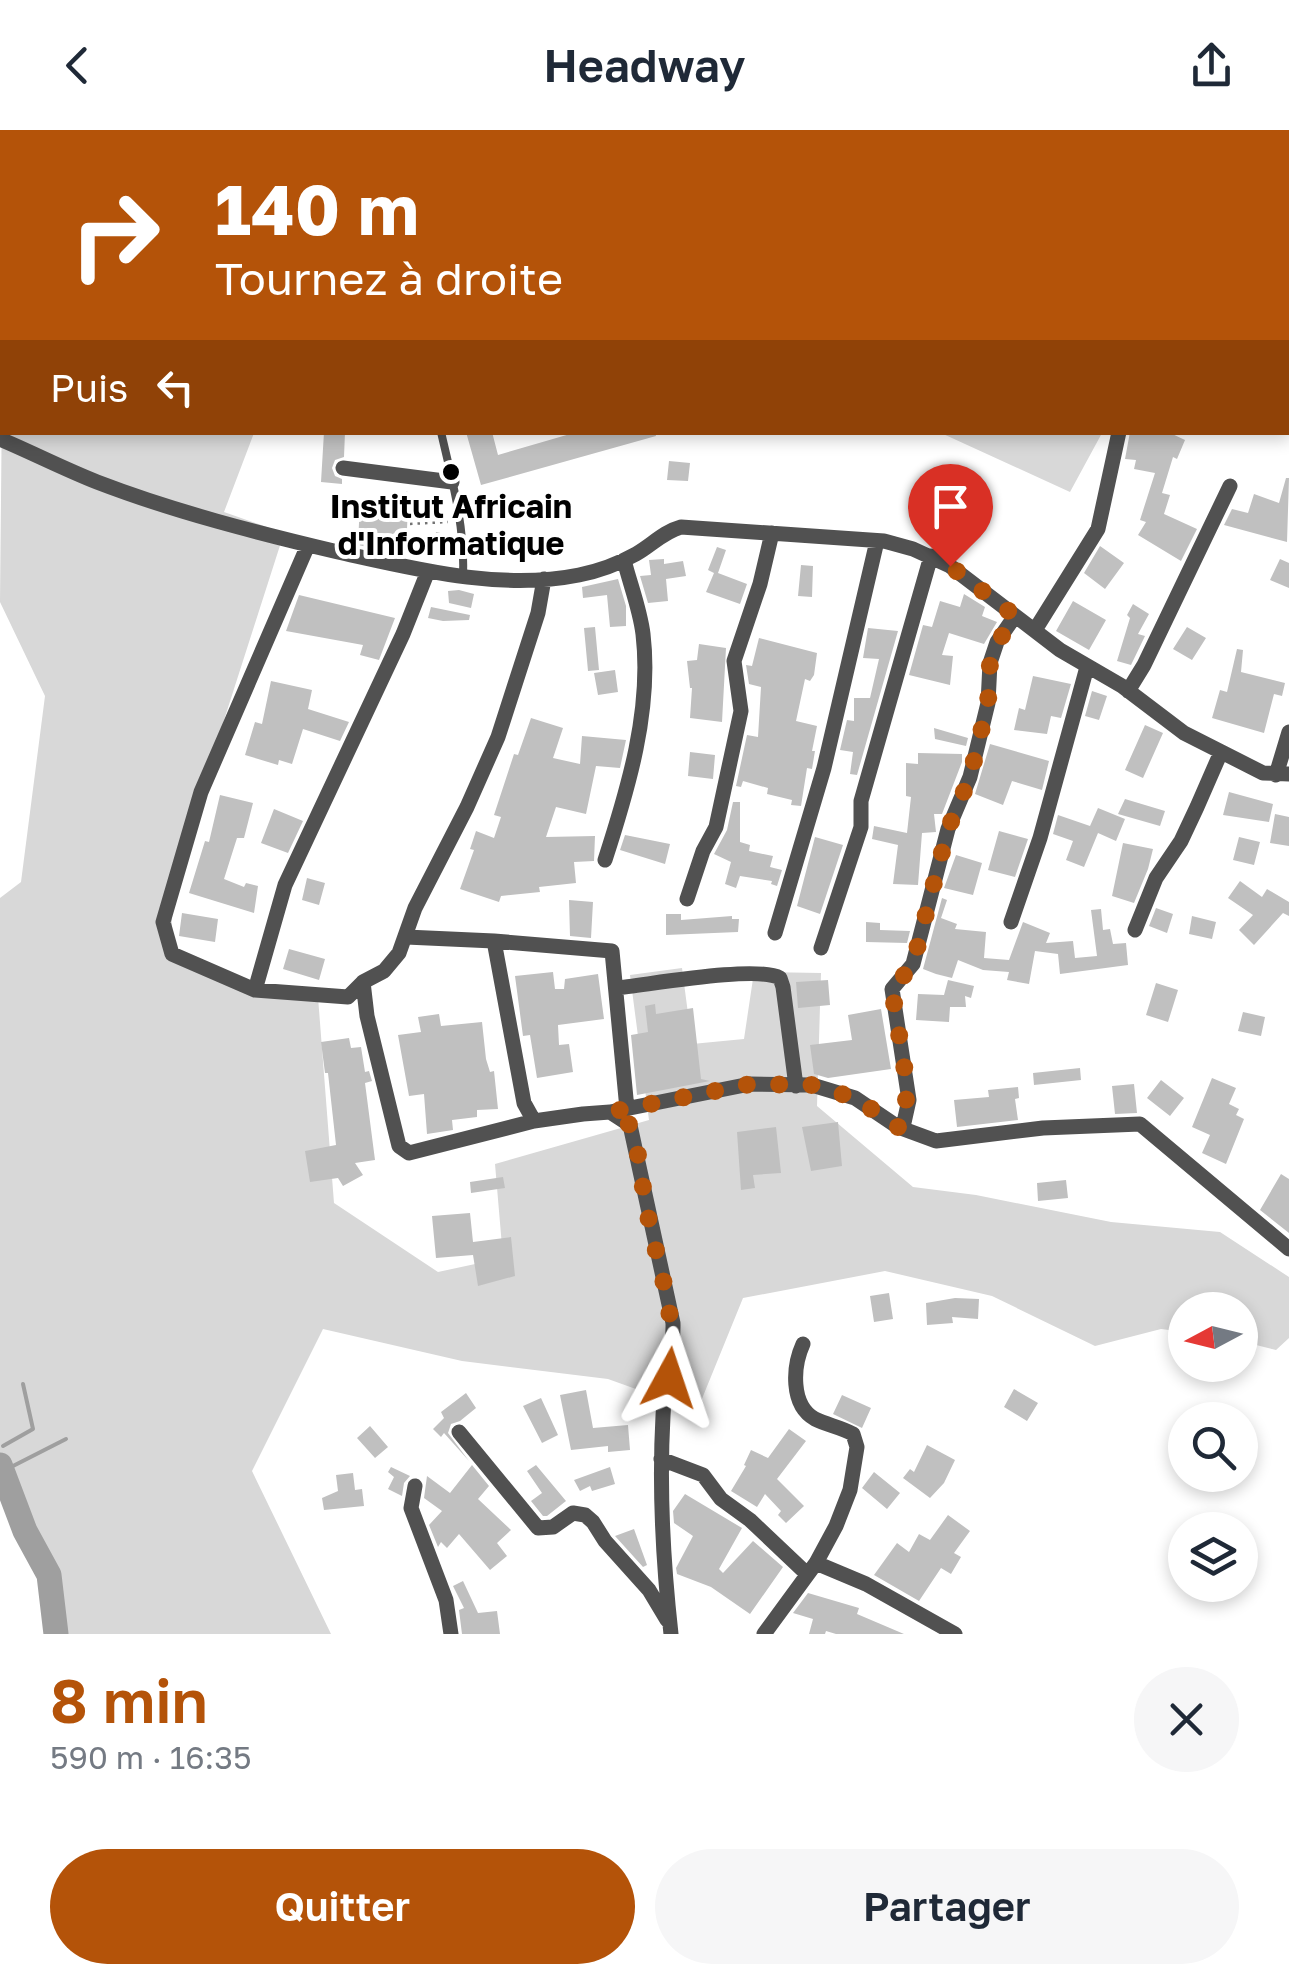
<!DOCTYPE html>
<html lang="fr">
<meta charset="utf-8">
<style>
:root{--surface:#fff;--page:#f6f6f7;--text:#1f2937;--muted:#747a83;--accent:#b45309}
body{margin:0;font-family:"Golos Text",sans-serif;background:var(--page);color:var(--text);height:100vh;display:flex;flex-direction:column;font-size:38px;white-space:nowrap}
*{box-sizing:border-box;margin:0}
p{font-size:32px;color:var(--muted)}
.icon{flex:none;width:55px;height:55px;fill:none;stroke:currentColor;stroke-width:2;stroke-linecap:round;stroke-linejoin:round}
.map{position:relative;height:1504px;overflow:hidden}
.drawer{display:flex;flex-direction:column;background:var(--surface);flex:1}
.drawer>*{flex:none}
.top-card{position:absolute;left:0px;top:0px;width:1290px;height:305px;box-shadow:0 5px 15px #0003;background:#b45309;color:#fff;overflow:hidden}
.needle{width:65px;rotate:263deg}
.buttons{position:absolute;left:1168px;top:1162px;display:grid;gap:20px}
.buttons a{display:grid;place-items:center;width:90px;height:90px;border-radius:50%;background:var(--surface);box-shadow:0 5px 15px #0003;font-size:50px}
.pin{position:absolute;display:grid;place-items:center;width:85px;height:85px;color:#fff;margin:-102px -42px;border-radius:50% 50% 50% 0;rotate:-45deg;box-shadow:0 0 10px #0007}
.pin .icon{rotate:45deg}
.me{position:absolute;width:110px;margin:-55px;rotate:5deg;stroke-linejoin:round;filter:drop-shadow(0 0 8px #0008)}
.turn{display:flex;align-items:center;gap:35px;height:210px;padding:0 50px;font-size:45px}
.turn .icon{width:130px;height:130px;stroke-width:2.5}
.turn b{display:block;font-size:70px;line-height:85px}
.then{display:flex;align-items:center;height:95px;padding:0 50px;background:#0003;gap:20px;font-size:38px}
.round{display:grid;place-items:center;flex:none;width:105px;height:105px;border-radius:52px;background:var(--page)}
.summary{display:flex;align-items:center;justify-content:space-between;height:170px;padding:0 50px}
h1{font-size:60px;font-weight:600;line-height:75px;color:var(--accent)}
.primary-button{display:flex;gap:20px;margin-top:auto;padding:20px 50px}
.primary-button a{flex:1;height:115px;border-radius:60px;background:var(--accent);color:#fff;font-size:40px;font-weight:600;line-height:115px;text-align:center}
.primary-button a+a{background:var(--page);color:var(--text)}
header{display:flex;justify-content:space-between;align-items:center;height:130px;padding:0 50px;background:var(--surface);font-size:45px;font-weight:600}
.map>svg:first-child{display:block}
</style>
<header><svg class="icon" aria-label="back" viewBox="0 0 24 24"><path d="M15 5l-7 7 7 7"/></svg>Headway<svg class="icon" aria-label="share" viewBox="0 0 24 24"><path d="M12 15V3M7 8l5-5 5 5M5 13v7h14v-7"/></svg></header>
<div class="map">
<svg width="1289" height="1504" viewBox="0 0 1289 1504">
<rect width="100%" height="100%" fill="#fff"/>
<!-- green -->
<path fill="#d8d8d8" d="M32 0H346V2H32Z
M2 266V302L254 303 224 382 284 403 174 746 170 831 318 867 334 1073 438 1142 503 1128 495 1034 649 990 630 845 682 838 692 914 744 909 754 842 821 843 817 976 913 1057 976 1065 1111 1092 1220 1102 1289 1147V1208L1276 1220 1240 1211V1180H1185V1202L1161 1199 1095 1216 992 1166 885 1141 743 1168 697 1281 608 1249 462 1231 323 1199 252 1341 331 1504H56L49 1445 25 1401 0 1335V768L21 752 45 566 0 472Z
M941 303H1102L1070 362Z"/>
<g fill="none" stroke-linecap="round" stroke-linejoin="round">
<!-- stream -->
<path stroke="#9f9f9f" stroke-width="4" d="M3 1316 33 1299 23 1254
M13 1336 66 1309"/>
<!-- river -->
<path stroke="#9f9f9f" stroke-width="25" d="M0 1335 25 1401 49 1445 56 1504"/>
</g>
<!-- building -->
<path fill="#c0c0c0" d="M324 302H345L344 327 335 330 332 338 335 346 342 349V354L321 352Z
M466 302H492L498 325 577 302H655L656 306 481 355Z
M1130 302H1168L1185 310 1177 329 1173 327 1162 363 1170 365 1164 384 1197 399 1181 431 1138 405 1146 392 1140 390 1155 343 1134 339 1136 330 1125 329Z
M669 331 690 333 688 351 667 350Z
M1286 348H1289L1287 412 1224 395 1232 379 1248 383 1254 364 1279 373Z
M360 371 408 374 406 425 358 415Z
M436 402 454 406 451 424 433 422Z
M1100 416 1124 433 1105 459 1084 443Z
M717 417 726 420 718 443 747 454 740 474 706 462 714 443 708 440Z
M664 429V434L683 431 686 446 666 449 668 471 648 473 640 446 651 445 649 430Z
M1280 429 1289 433V458L1270 450Z
M801 435 813 436 812 467 798 466Z
M618 449 626 476V496L610 497 607 465 583 468 582 457Z
M459 460 474 464 471 478 449 473 448 461Z
M964 464 985 477 982 486 997 492 984 514 949 503 942 525 953 526 950 555 909 545 923 495 932 497 940 471 960 477Z
M299 465 395 488 379 530 360 525 363 515 286 501Z
M1073 471 1106 490 1089 520 1056 501Z
M1133 474 1149 484 1138 504 1145 506 1131 535 1117 531 1130 488 1127 485Z
M431 477 470 485 469 490 443 491 428 488Z
M595 497 599 540 588 541 584 498Z
M1187 497 1206 508 1192 530 1173 519Z
M868 498 898 501 857 645 850 644 853 622 840 620 847 590 854 591V568H870L879 529 863 528Z
M759 508 817 523 814 545 810 551 805 549 796 591 817 596 812 621H815L812 639 807 638 801 676 791 675 792 670 767 664 768 658 743 651 741 657 736 656 747 605 758 607 761 557 749 554 746 535 752 536Z
M699 514 726 518 722 592 690 588 692 558H690L687 531 697 530Z
M1237 519 1243 520 1241 542 1285 553 1282 566 1274 564 1264 603 1212 588 1220 560 1227 562Z
M615 540 618 562 598 565 594 543Z
M1033 546 1071 554 1061 588 1051 586 1047 604 1014 600 1019 578 1025 580Z
M271 551 312 560 308 579 349 592 340 611 303 599 292 634 279 630 278 635 245 625 255 592 262 594Z
M1092 561 1107 566 1099 590 1085 586Z
M531 588 563 598 553 628 580 634 582 606 626 610 620 638 596 636 586 684 556 677 546 707 595 706 594 731 574 732 576 753 539 757 540 762 501 766 499 772 460 759 474 720 470 719 476 701 494 708 501 687 494 685 514 624 518 625Z
M1145 595 1163 603 1143 648 1125 640Z
M934 598 968 608 966 616 935 609Z
M990 614 1049 631 1042 660 1012 651 1003 675 975 664Z
M690 622 715 625 713 649 688 646Z
M918 623 962 624V632L942 684H934L936 702 922 703 918 755 893 754 898 715 872 709 874 696 907 703 911 667 906 666V633L918 634Z
M1229 662 1273 674 1269 692 1223 685Z
M220 665 253 673 244 708H237L224 749 244 757 246 753 258 756 254 783 189 763 205 711 209 712Z
M1125 669 1165 681 1160 696 1118 684Z
M733 672H740V712L750 715 749 721 773 726 770 737 782 740 777 756 771 754 772 751 740 746 736 758 725 754 731 732 714 724 727 700Z
M1098 678 1125 689 1116 711 1098 703 1084 737 1066 730 1073 711 1053 704 1058 685 1090 696Z
M274 679 303 691 288 723 261 713Z
M1275 684 1289 687V716L1270 713Z
M999 701 1028 709 1015 747 988 740Z
M625 705 670 714 665 734 620 720Z
M815 707 843 715 820 784 797 776Z
M1239 707 1260 712 1254 735 1233 730Z
M1123 713 1153 719 1148 739 1134 773 1112 766Z
M956 725 982 733 973 765 944 758Z
M307 748 325 753 319 775 302 770Z
M1240 751 1262 767 1267 759 1289 772V786L1283 783 1254 815 1239 800 1253 785 1228 768Z
M942 768 947 770 941 788 957 794 955 799 986 802 984 828 1009 830 1023 792 1050 803 1046 813 1073 811 1075 828 1097 826 1091 780 1101 779 1103 800 1110 799 1113 814 1126 813 1128 835 1060 844 1058 824 1035 821 1029 854 1007 850 1009 842 983 840 958 830 952 848 936 844 923 839Z
M569 770 593 772 591 808 570 806Z
M1156 778 1173 784 1167 803 1149 796Z
M182 783 218 789 215 812 179 806Z
M666 784H681V790L732 786V789H739L738 802 666 805Z
M1192 786 1216 792 1212 809 1189 804Z
M866 792 880 793V800L910 801 907 813 866 812Z
M289 819 325 829 319 850 283 839Z
M553 842 555 859H564L565 849 598 844 604 889 558 895 559 915 569 914 573 942 537 948 530 905 523 906 515 846Z
M828 850 830 875 798 878 796 852Z
M948 850 974 856 971 868 965 866 966 877H950L949 892 916 890 918 864 944 865Z
M1156 853 1178 860 1168 892 1146 885Z
M655 874 656 884 693 878 701 949 710 951 637 965 631 905 648 902 645 876Z
M881 879 891 939 828 948 814 944 810 915 852 910 848 885Z
M1243 882 1265 887 1261 906 1238 901Z
M439 884 441 896 482 892 486 929 490 942 494 941 498 979 477 980V987L452 990 453 1000 427 1004 424 964 409 966 398 905 421 902 418 887Z
M349 908 351 918 361 917 365 942 369 941 372 951 365 953 375 1030 355 1033 363 1045 343 1056 338 1048 310 1052 305 1021 336 1015 328 943H325L321 912Z
M1080 938 1081 950 1034 955 1033 943Z
M1212 948 1236 958 1229 974 1239 979 1236 985 1244 989 1226 1034 1202 1023 1210 1005 1192 997Z
M1161 950 1184 968 1170 986 1147 968Z
M1134 954 1137 983 1115 984 1112 956Z
M1018 957 1019 968 1015 969 1018 990 957 997 954 970 989 967 988 960Z
M838 992 842 1036 811 1041 802 997Z
M776 997 781 1043 753 1045 755 1058 741 1060 737 1002Z
M1281 1044 1289 1049V1103L1260 1080Z
M503 1047 505 1058 471 1063 470 1052Z
M1066 1050 1068 1068 1038 1071 1037 1053Z
M470 1083 473 1112 511 1107 515 1146 478 1156 473 1125 436 1128 432 1086Z
M889 1163 893 1189 874 1192 870 1166Z
M955 1168 979 1169 978 1189 952 1187 953 1193 927 1195 926 1173Z
M1014 1259 1038 1273 1027 1291 1004 1277Z
M586 1260 593 1298 628 1295 630 1320 608 1322V1316L571 1320 560 1265Z
M466 1263 476 1278 460 1291 451 1294 448 1303 469 1331 444 1303 441 1307 433 1299 444 1288 441 1282Z
M842 1265 871 1278 862 1298 833 1284Z
M541 1268 558 1305 542 1313 523 1276Z
M370 1296 388 1317 375 1328 357 1308Z
M789 1299 806 1311 777 1349 804 1376 786 1393 778 1385 781 1381 765 1364 757 1377 731 1361 746 1336 744 1335 751 1320 768 1328Z
M927 1315 955 1330 944 1353 930 1368 903 1348 910 1339 914 1342Z
M472 1335 489 1356 478 1369 511 1400 497 1413 507 1426 490 1440 459 1404 447 1418 441 1412 438 1417 429 1395 442 1381 424 1368 427 1346 450 1363Z
M536 1335 566 1371 547 1386H543L531 1371 542 1363 527 1341Z
M391 1337 410 1346 404 1353 402 1366 388 1359 394 1347 388 1342Z
M610 1337 615 1354 592 1361 590 1356 580 1361 574 1350Z
M874 1342 900 1363 887 1379 862 1358Z
M353 1343 355 1360 362 1359 364 1376 324 1380 322 1368 338 1361 336 1345Z
M685 1364 742 1398 719 1439 723 1443 753 1411 783 1437 750 1484 711 1457 677 1444 676 1438 693 1406 674 1393 673 1381Z
M948 1385 970 1401 954 1423 961 1427 951 1444 941 1438 919 1471 874 1445 897 1413 909 1422 919 1404 930 1410Z
M634 1399 647 1435 643 1437 615 1406Z
M463 1451 478 1483 497 1481 500 1504H462L459 1480 464 1478 453 1456Z
M808 1463 859 1478 857 1484 904 1504H836L826 1501 825 1504H809L813 1489 793 1483Z"/>
<g fill="none" stroke-linecap="round" stroke-linejoin="round">
<!-- path -->
<path stroke="#737373" stroke-width="2.5" stroke-dasharray="2.5 5" stroke-linecap="butt" d="M406 362 408 374
M410 394 448 392"/>
<!-- service -->
<path stroke="#515151" stroke-width="8" d="M441 302C452 350 465 396 463 445"/>
<!-- minor -->
<path stroke="#515151" stroke-width="15" d="M0 309C33 323 64 339 97 352 175 382 258 403 338 422 415 439 500 461 579 445 599 441 618 434 636 424 652 415 663 402 681 397L884 411 913 419 950 436 1060 520 1122 556 1184 603 1263 643 1289 644
M343 338 452 352
M308 415 201 662 163 792 172 824 255 860 348 867 363 852
M544 449 538 483 498 607 467 677 415 778 399 823 384 841 363 852 367 886 399 1016 409 1023 534 991 583 984 610 982 630 995 673 1193C674 1225 664 1254 663 1286 659 1358 663 1432 671 1504
M1035 500 1098 399 1119 302
M1128 561 1144 535 1230 356
M1276 645 1289 602
M605 730C628 659 652 580 643 504 640 479 630 454 624 430
M687 769 703 721 716 697 741 581 734 531 760 454 772 403
M1011 792 1040 708 1087 537
M1135 800 1156 748 1181 711 1197 677 1221 622
M775 803 824 638 877 411
M406 807 494 811
M821 818 861 697V671L931 426
M616 858C648 855 756 835 780 848L783 857 796 956
M255 860 285 755 403 504 428 441
M610 982 750 954 812 955 855 968 898 997 936 1011 1043 998 1140 994 1289 1119
M534 991 524 973 494 811 612 821 627 979
M903 997 909 970 892 859 913 834 948 699 970 647 988 573 990 533 997 512 1015 486
M803 1214C793 1236 790 1275 815 1289 827 1295 841 1297 853 1304L857 1317 850 1360 836 1396 816 1433
M459 1302 538 1398 553 1397 573 1383 585 1385 593 1392 605 1411 649 1460 667 1490
M661 1329 703 1345 721 1369 750 1390 807 1444
M415 1356 411 1378 446 1470 451 1504
M764 1504 816 1433 866 1454 955 1504"/>
</g>
<g fill="none" stroke-linecap="round" stroke-linejoin="round">
<!-- route -->
<path stroke="#b45309" stroke-width="18" stroke-dasharray="0 32.4" d="M669 1248C678 1189 662 1151 650 1095 643 1064 640 1033 634 1002L630 995 610 982 750 954 812 955 855 968 898 997 906 993V948L892 860 913 834 948 699 970 647 988 573 990 533 998 512 1015 486 950 436"/>
</g>
<!-- markers -->
<circle fill="#000" stroke="#fff" stroke-width="4" cx="451" cy="342" r="10"/>
<g text-anchor="middle" stroke-width="8" stroke-linejoin="round" paint-order="stroke">
<!-- poi labels -->
<g font-size="32" font-weight="bold" fill="#000" stroke="#fff">
<text x="451" y="388">Institut Africain<tspan x="451" dy="37">d'Informatique</tspan></text>
</g>
</g>
</svg>
<div class="buttons">
<a><svg class="needle" viewBox="-14 -14 28 28"><path d="M0-13l5 13h-10z" fill="#e53935"/><path d="M0 13l5-13h-10z" fill="#747a83"/></svg></a>
<a><svg class="icon" aria-label="search" viewBox="0 0 24 24"><circle cx="10" cy="10" r="6"/><path d="M15 15l6 6"/></svg></a>
<a><svg class="icon" aria-label="layers" viewBox="0 0 24 24"><path d="M12 4l9 5-9 5-9-5zM3 14l9 5 9-5"/></svg></a>
</div>
<div class="pin" style="left:950px;top:436px;background:#d93025"><svg class="icon" aria-label="arrive" viewBox="0 0 24 24"><path d="M6 21V4h12l-3 4 3 4H6"/></svg></div>
<svg class="me" style="left:669px;top:1248px" viewBox="-20 -20 40 40"><path d="M0-17L14 15 0 8-14 15z" fill="#b45309" stroke="#fff" stroke-width="4"/></svg>
<div class="top-card">
<div class="turn"><svg class="icon" aria-label="right" viewBox="0 0 24 24"><path d="M7 20v-9h11M14 6l5 5-5 5"/></svg><div><b>140 m</b>Tournez à droite</div></div>
<div class="then">Puis<svg class="icon" aria-label="left" viewBox="0 0 24 24"><path d="M17 20v-9H6M10 6l-5 5 5 5"/></svg></div>
</div>
</div>
<section class="drawer">
<div class="summary"><div><h1>8 min</h1><p>590 m · 16:35</p></div><a class="round"><svg class="icon" aria-label="close" viewBox="0 0 24 24"><path d="M6 6l12 12M18 6L6 18"/></svg></a></div>
<div class="primary-button"><a>Quitter</a><a>Partager</a></div>
</section>
